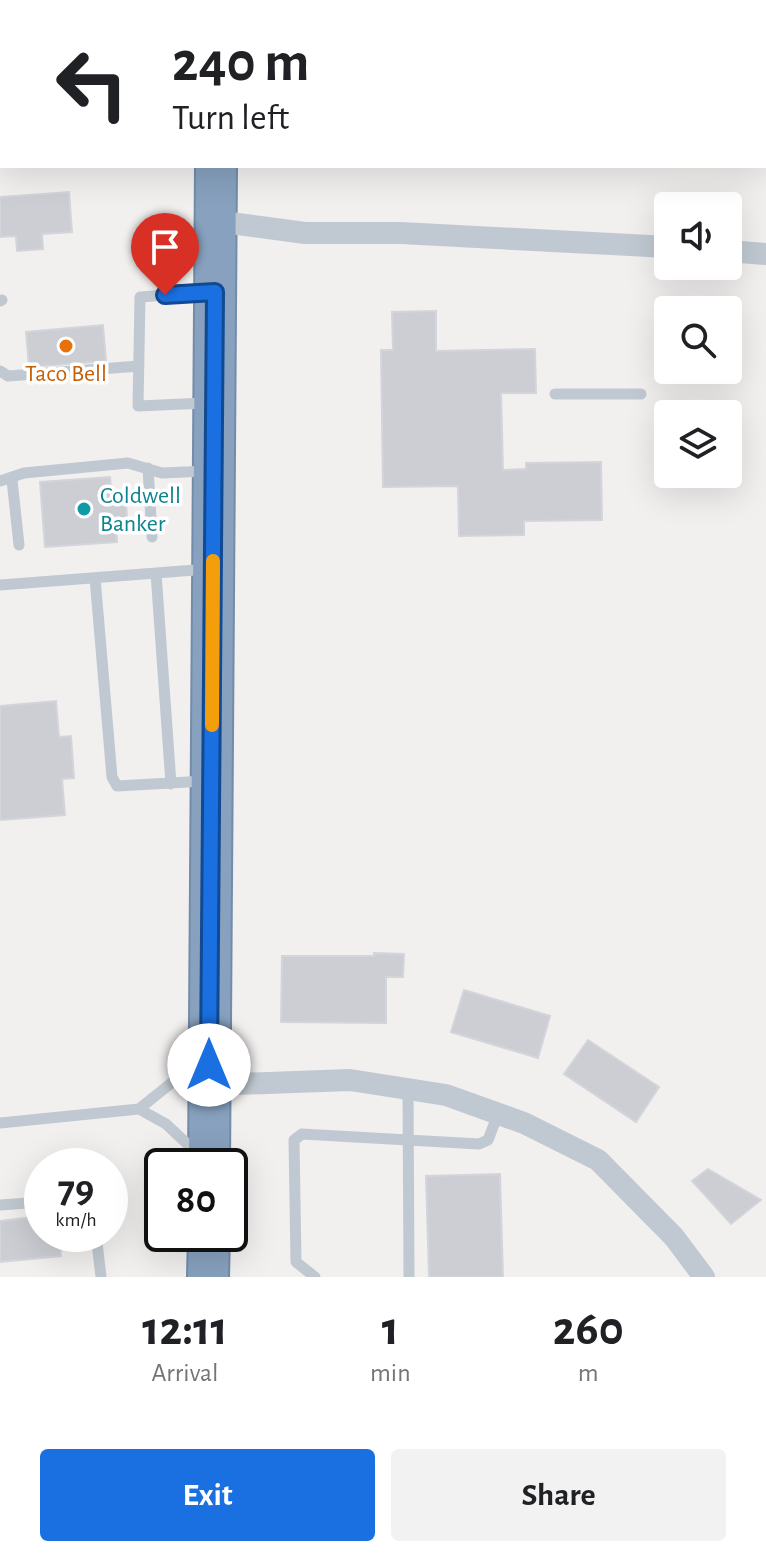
<!DOCTYPE html>
<style>
:root{--surface:#fff;--page:#f2f2f2;--text:#202124;--muted:#757577;--accent:#1a70e0}
body{margin:0;font-family:"Alegreya Sans",sans-serif;background:var(--page);color:var(--text);height:100vh;display:flex;flex-direction:column;font-size:30px;white-space:nowrap}
*{box-sizing:border-box;margin:0}
p{font-size:26px;color:var(--muted)}
.icon{flex:none;width:44px;height:44px;fill:none;stroke:currentColor;stroke-width:2;stroke-linecap:round;stroke-linejoin:round}
.map{position:relative;height:1277px;overflow:hidden}
.panel{display:flex;flex-direction:column;background:var(--surface);flex:1}
.panel>*{flex:none}
.hud{position:absolute;left:0px;top:0px;width:766px;height:168px;box-shadow:0 8px 32px #0002;background:#fff;color:var(--text);overflow:hidden}
.controls{position:absolute;left:654px;top:192px;display:grid;gap:16px}
.controls a{display:grid;place-items:center;width:88px;height:88px;border-radius:8px;background:var(--surface);box-shadow:0 8px 32px #0002;font-size:40px}
.speed{position:absolute;left:24px;top:1148px;display:flex;gap:16px;font-size:40px;font-weight:700;text-align:center}
.speed>*{display:grid;place-content:center;width:104px;height:104px;border-radius:50%;background:var(--surface);box-shadow:0 8px 32px #0002;line-height:1}
.speed small{font-size:20px;font-weight:400}
.speed .limit{border:4px solid #111;border-radius:12px;background:#fff;color:#111}
.pin{position:absolute;display:grid;place-items:center;width:68px;height:68px;color:#fff;margin:-82px -34px;border-radius:50% 50% 50% 0;rotate:-45deg;box-shadow:0 0 8px #0007}
.pin .icon{rotate:45deg}
.me{position:absolute;width:88px;margin:-44px;rotate:0deg;stroke-linejoin:round;filter:drop-shadow(0 0 6px #0008)}
.turn{display:flex;align-items:center;gap:28px;height:168px;padding:0 40px;font-size:36px}
.turn .icon{width:104px;height:104px;stroke-width:2.5}
.turn b{display:block;font-size:56px;line-height:68px}
.eta{display:flex;justify-content:space-evenly;align-items:center;height:136px;text-align:center}
.eta b{font-size:48px;font-weight:700;line-height:56px}
.cta{display:flex;gap:16px;margin-top:auto;padding:16px 40px}
.cta a{flex:1;height:92px;border-radius:8px;background:var(--accent);color:#fff;font-size:32px;font-weight:700;line-height:92px;text-align:center}
.cta a+a{background:var(--page);color:var(--text)}
.map>svg:first-child{display:block}
</style>
<div class="map">
<svg width="766" height="1277" viewBox="0 0 766 1277">
<rect width="100%" height="100%" fill="#f2efef"/>
<!-- building -->
<path fill="#ccced4" stroke="#d3d5db" stroke-width="2" d="M69 192 72 232 42 234 43 249 17 251 16 236 0 237V197Z
M436 311V351L535 349 536 393H501L503 470 526 469V463L601 462 602 520 524 521V535L459 536 458 486 383 487 381 350H393L392 312Z
M103 325 106 361 29 367 26 332Z
M110 477 112 500 126 499 127 519H116L117 542 45 547 40 482Z
M56 701 59 737 71 736 74 778 62 779 65 815 0 820V706Z
M374 953 404 954 403 977H386V1023L281 1022 282 956H374Z
M464 990 550 1016 538 1058 451 1032Z
M588 1040 659 1087 636 1122 564 1074Z
M708 1169 761 1200 731 1224 692 1181Z
M500 1174 503 1277H429L426 1176Z
M42 1216V1234H59L61 1256 0 1262V1221Z"/>
<g fill="none" stroke-linecap="round" stroke-linejoin="round">
<!-- highway casing -->
<g stroke="#728ca9" stroke-width="44">
<path id="highway" d="M217 2V0
M209 1166 216 166
M208 1277 209 1234"/>
</g>
<!-- lane -->
<path stroke="#c0c9d1" stroke-width="11" d="M0 301 2 300
M0 371 8 376 139 366
M555 394H641
M206 403 138 406 140 297 210 292
M148 468 152 537
M12 480 19 545
M0 481 24 473 128 463 162 473 208 471
M156 573 171 784
M95 578 112 777 117 786 205 781
M0 585 208 569
M408 1089 409 1277
M139 1109 180 1076 198 1057
M0 1123 139 1109 166 1124 199 1155
M0 1205 42 1202
M96 1234 101 1277
M315 1277 296 1262 294 1140 302 1134 479 1144 488 1140 498 1114"/>
<!-- street -->
<path stroke="#c0c9d1" stroke-width="22" d="M0 133H2
M215 221 305 233H401L668 247
M728 251 766 254
M209 1085 350 1080 446 1095 524 1123 598 1160 674 1237 704 1277"/>
<!-- highway -->
<use href="#highway" stroke="#87a1be" stroke-width="40"/>
</g>
<g fill="none" stroke-linecap="round" stroke-linejoin="round">
<!-- route casing -->
<g stroke="#114992" stroke-width="20">
<path id="route" d="M165 295 215 292 209 1065"/>
</g>
<!-- route -->
<use href="#route" stroke="#1a70e0" stroke-width="14"/>
<!-- slow -->
<path stroke="#f59e0b" stroke-width="14" d="M212 725 213 561"/>
</g>
<!-- markers -->
<circle fill="#e8710a" stroke="#fff" stroke-width="3" cx="66" cy="346" r="8"/>
<circle fill="#0f9aa8" stroke="#fff" stroke-width="3" cx="84" cy="509" r="8"/>
<g text-anchor="middle" stroke-width="7" stroke-linejoin="round" paint-order="stroke">
<!-- food labels -->
<g font-size="24" fill="#c56008" stroke="#fff">
<text x="66" y="381">Taco Bell</text>
</g>
<!-- culture labels -->
<g font-size="24" fill="#0d838f" stroke="#fff" text-anchor="start">
<text x="100" y="503">Coldwell<tspan x="100" dy="28">Banker</tspan></text>
</g>
</g>
</svg>
<div class="controls">
<a><svg class="icon" aria-label="sound" viewBox="0 0 24 24"><path d="M4 9h4l5-4v14l-5-4H4zM17 9q2 3 0 6"/></svg></a>
<a><svg class="icon" aria-label="search" viewBox="0 0 24 24"><circle cx="10" cy="10" r="6"/><path d="M15 15l6 6"/></svg></a>
<a><svg class="icon" aria-label="layers" viewBox="0 0 24 24"><path d="M12 4l9 5-9 5-9-5zM3 14l9 5 9-5"/></svg></a>
</div>
<div class="speed"><div>79<small>km/h</small></div><div class="limit">80</div></div>
<div class="pin" style="left:165px;top:295px;background:#d93025"><svg class="icon" aria-label="arrive" viewBox="0 0 24 24"><path d="M6 21V4h12l-3 4 3 4H6"/></svg></div>
<svg class="me" style="left:209px;top:1065px" viewBox="-20 -20 40 40"><circle r="19" fill="#fff"/><path d="M0-13L10 11 0 6-10 11z" fill="#1a70e0"/></svg>
<div class="hud">
<div class="turn"><svg class="icon" aria-label="left" viewBox="0 0 24 24"><path d="M17 20v-9H6M10 6l-5 5 5 5"/></svg><div><b>240 m</b>Turn left</div></div>
</div>
</div>
<section class="panel">
<div class="eta">
<div><b>12:11</b><p>Arrival</p></div>
<div><b>1</b><p>min</p></div>
<div><b>260</b><p>m</p></div>
</div>
<div class="cta"><a>Exit</a><a>Share</a></div>
</section>
